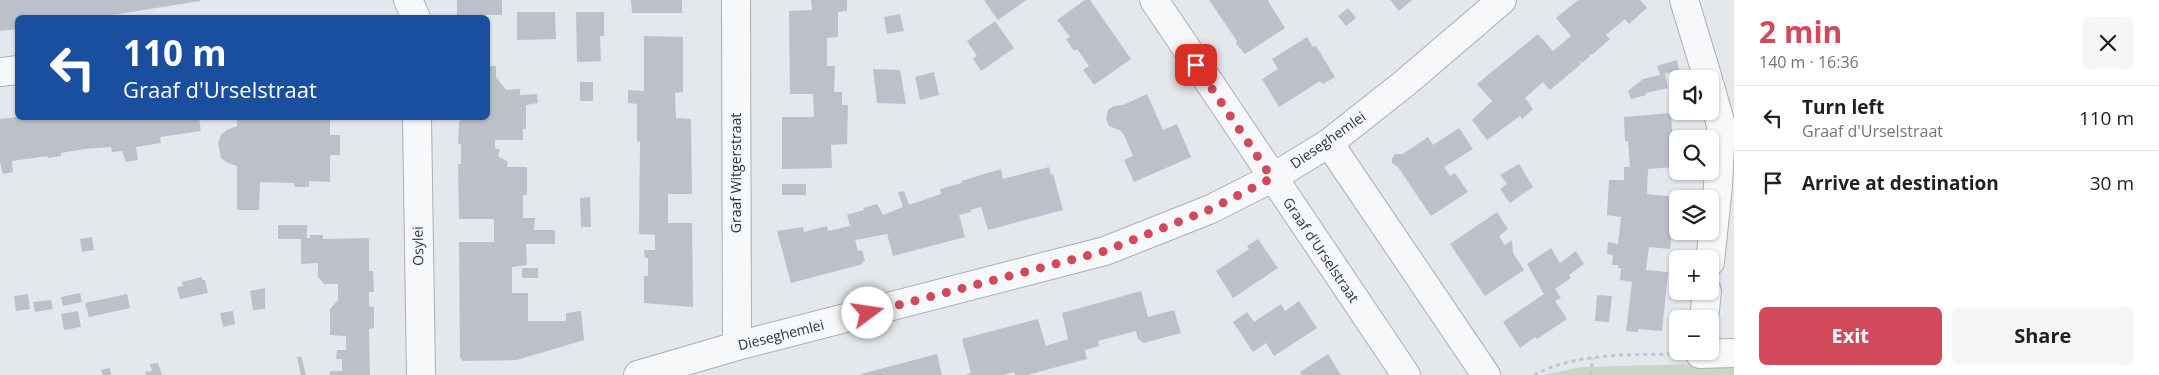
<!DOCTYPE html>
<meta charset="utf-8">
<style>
:root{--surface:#fff;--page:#f6f6f6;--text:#202124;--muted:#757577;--line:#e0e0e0;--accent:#d1495b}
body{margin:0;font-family:"Open Sans",sans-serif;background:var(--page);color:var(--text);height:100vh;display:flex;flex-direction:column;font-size:19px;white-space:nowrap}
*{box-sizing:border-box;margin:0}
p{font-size:16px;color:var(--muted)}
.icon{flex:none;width:28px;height:28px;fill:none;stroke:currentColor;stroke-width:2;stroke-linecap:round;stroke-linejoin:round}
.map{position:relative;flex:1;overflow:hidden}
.panel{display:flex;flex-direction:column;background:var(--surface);width:425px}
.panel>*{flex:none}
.guide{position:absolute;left:15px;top:15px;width:475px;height:105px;border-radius:8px;box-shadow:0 1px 4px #0004;background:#1a4fa0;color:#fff;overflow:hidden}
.fabs{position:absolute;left:1669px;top:70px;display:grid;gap:10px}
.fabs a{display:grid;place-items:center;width:50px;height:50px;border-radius:8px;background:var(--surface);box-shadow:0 1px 4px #0004;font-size:25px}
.pin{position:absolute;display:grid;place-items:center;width:42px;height:42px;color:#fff;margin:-21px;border-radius:10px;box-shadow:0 2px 8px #0006}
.me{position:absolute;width:55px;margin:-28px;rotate:76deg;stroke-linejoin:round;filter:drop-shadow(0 0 4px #0008)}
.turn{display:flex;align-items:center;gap:18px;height:105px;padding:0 25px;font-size:22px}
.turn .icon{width:65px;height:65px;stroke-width:2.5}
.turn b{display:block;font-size:35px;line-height:42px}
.round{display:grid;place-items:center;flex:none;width:52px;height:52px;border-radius:8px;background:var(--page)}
.headline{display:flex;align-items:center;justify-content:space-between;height:85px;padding:0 25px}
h1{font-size:30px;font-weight:700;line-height:38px;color:var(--accent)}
.action{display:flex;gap:10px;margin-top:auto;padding:10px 25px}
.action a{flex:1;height:58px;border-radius:8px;background:var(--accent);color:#fff;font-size:20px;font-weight:700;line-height:58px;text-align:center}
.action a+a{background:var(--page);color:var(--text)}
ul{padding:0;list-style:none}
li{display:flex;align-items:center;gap:15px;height:65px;padding:0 25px;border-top:1px solid var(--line)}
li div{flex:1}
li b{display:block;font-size:19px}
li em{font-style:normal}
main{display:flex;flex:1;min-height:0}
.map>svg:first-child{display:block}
</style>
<main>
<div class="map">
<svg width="1734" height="375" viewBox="0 0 1734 375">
<rect width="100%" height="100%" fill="#e4e7ec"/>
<!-- green -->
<path fill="#c9d6c5" d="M1734 363V375H1544L1581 367Z"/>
<!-- building -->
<path fill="#bbc0ca" d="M0 0H200V1L93 18H18V29L0 31Z
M457 0H502V15H457Z
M631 0H682V13H632Z
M811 0H847V11L838 12V37L827 38V66H835L834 92H842V105H848L847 144 831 145 832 168 782 169V117H814L813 94H790L789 11 812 10Z
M984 0H1026L998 20Z
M1085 0H1090L1131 59 1094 85 1083 70 1089 66 1077 49 1074 51 1066 39 1070 37 1057 20Z
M1209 0H1270L1268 1 1285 28 1245 54 1236 44 1237 41Z
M1390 0H1412L1399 11Z
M1578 0H1640L1647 8 1629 24 1625 19 1606 35 1610 39 1593 54 1589 55 1590 56 1582 63 1581 61 1579 62 1581 64 1550 90 1543 82 1525 98 1533 109 1522 119 1520 116 1487 140 1472 120 1492 101 1477 84 1538 34 1553 51 1571 36 1556 18Z
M1348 8 1356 18 1346 26 1338 16Z
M517 12H555L556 39 517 40Z
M576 12H604V36H600L601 61 577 62Z
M900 14 904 31 887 34 884 17Z
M995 21 1014 48 981 71 973 59 977 56 967 41Z
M644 36 683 37V92L675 93 676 118 691 119 692 194H668V223H692L693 307 644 303V276H648V258H645L644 250H655V235L639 234 640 141 637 142V104L628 103V90L644 91Z
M1307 37 1313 47 1316 46 1335 77 1323 84 1320 81 1279 107 1262 79 1278 69 1272 59Z
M1677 60 1679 70 1660 75 1657 66Z
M488 66H496V77L506 90 520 89V95L537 94 538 103 526 105V129H523V140H495V148L500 150 498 156 508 162 507 167H527V195H523V218H535L534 230H555V244H526L527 265 512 267V293H528V321H566V313L581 311 584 340 517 360 463 361 460 357 459 242H494V219H459L458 164H461V144H458L459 122 463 118H488Z
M873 69 900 70 906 104 877 103Z
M934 72 939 95 920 100 915 77Z
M1665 74 1668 88 1646 93V95L1631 99 1628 91 1643 79Z
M580 82H593V101H580Z
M1147 94 1163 130 1177 124 1191 157 1134 182 1124 160 1133 156 1124 135 1121 131 1109 126 1106 119 1108 110 1114 106 1123 105Z
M1671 113 1674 167 1648 169 1647 194 1675 197 1670 249 1649 247 1646 270 1668 272 1662 331 1638 329V332L1626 331 1632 282 1620 280 1621 268H1618V265H1612L1613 255 1607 254 1608 242 1618 244 1621 217 1607 215 1609 180H1624V167H1630L1628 141H1625L1624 117Z
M18 117 199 118 201 131 160 137 161 143 136 147 138 160 126 162 122 151 112 152 111 147 84 149 61 153V156L48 158 47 156 12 161 13 172 3 174 0 163V119Z
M237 118H330V135H340V155H330V182L309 181V187H295L294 183 260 182 259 210H237V166L228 163 221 158 218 143 221 135 227 130 237 126Z
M1459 128 1473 149 1444 167 1450 176 1455 173 1468 192 1431 216 1398 167 1392 163V159L1395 154H1403L1428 137 1433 145Z
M1519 164 1533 187 1510 203 1500 189 1507 184 1500 175Z
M1049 167 1051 175 1053 174 1063 210 988 230 981 207 970 210 971 212 959 215 965 237 893 256 887 234 855 240 858 251 862 250 865 261 862 262 863 264 791 283 777 231 803 227 804 232 827 226 828 231 850 226 847 215 864 210 863 208 877 204 883 215 903 207 898 192 904 191 909 205 941 194 940 189 962 183 961 181 1001 169 1003 179Z
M782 184H806V195H782Z
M590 197 591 227H581L580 198Z
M1497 212 1508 229 1499 236 1505 245 1512 240 1513 253 1524 270 1485 296 1450 244Z
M278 225H307V238H310V235H323V239L369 238V271H373L374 292H369V306L374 307V328L369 329 370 375H330V371H342V359H336L337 350H346V336L330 335V309L338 300V284H324L318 277V263L301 264V239H278Z
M92 237 94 250 82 252 80 239Z
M1258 239 1278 268 1233 298 1216 271 1249 249 1247 246Z
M1551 248 1560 263 1576 251 1584 264 1569 275 1571 278 1555 289 1561 298 1555 301 1567 319 1537 339 1535 337 1520 348 1503 322 1544 294 1527 264Z
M522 268H538V278H522Z
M202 277V280H205L208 293 180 299 177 287 183 286 182 282Z
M265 288V309L253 310 250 291Z
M1141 291 1148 317 1174 310 1181 333 1144 343 1138 339 1136 331 1098 341 1099 346 1085 350 1087 359 1027 375H1015L1014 372 1003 375H965L971 373 962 339 1038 319 1046 346 1068 339 1062 313Z
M80 293 82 302 63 306 61 297Z
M28 294 30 309 16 311 14 296Z
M127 294 130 308 89 317 85 303Z
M1597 295 1612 296 1609 322 1595 321Z
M51 300 53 309 35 312 33 302Z
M1299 301 1317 328 1274 356 1266 343 1253 352 1233 322 1247 312 1254 322 1281 304 1285 311Z
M78 311 81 327 64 330 61 314Z
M233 311 235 324 223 327 220 313Z
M937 354 942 375H861V374Z
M1328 354 1341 375H1302L1300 372Z
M301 356 306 375H301L297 357Z
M158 363 162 375H146L145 372 152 371 150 364Z
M110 368 111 375H103L101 370Z"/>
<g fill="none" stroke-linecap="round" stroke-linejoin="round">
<!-- minor casing -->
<g stroke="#a9aeb7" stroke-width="30">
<path id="minor" d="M408 0 416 18
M736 0 737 346
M1154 0 1406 375
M1684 0 1708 79
M0 72 18 70
M1710 86 1721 125 1718 186 1710 262
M417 118 421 375
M1329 143 1486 375
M1704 319 1707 291
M1701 351 1700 354 1734 353
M638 375 737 346 1105 251 1211 209 1272 178 1329 143 1405 83 1502 0"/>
</g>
<!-- path -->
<path stroke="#c2c5cb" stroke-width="3" stroke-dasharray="4 4" stroke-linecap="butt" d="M1534 375C1575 353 1627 355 1673 354
M1590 375 1593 358"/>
<!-- minor -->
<use href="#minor" stroke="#f7f8fa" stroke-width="28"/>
</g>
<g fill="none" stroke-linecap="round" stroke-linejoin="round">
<!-- route -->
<path stroke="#d1495b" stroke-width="9" stroke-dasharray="0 16.2" d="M868 313 1105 251 1211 209 1272 178 1196 65"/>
</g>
<g text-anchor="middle" stroke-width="4.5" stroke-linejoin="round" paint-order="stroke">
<!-- street labels -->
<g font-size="14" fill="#2b3445" stroke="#f4f6f9">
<text transform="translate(1328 140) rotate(-35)" y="5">Dieseghemlei</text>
<text transform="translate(736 173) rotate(-90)" y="5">Graaf Witgerstraat</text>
<text transform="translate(418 246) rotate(-91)" y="5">Osylei</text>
<text transform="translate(1321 250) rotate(56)" y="5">Graaf d'Urselstraat</text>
<text transform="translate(781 335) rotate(-14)" y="5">Dieseghemlei</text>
</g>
</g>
</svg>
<div class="fabs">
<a><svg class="icon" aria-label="sound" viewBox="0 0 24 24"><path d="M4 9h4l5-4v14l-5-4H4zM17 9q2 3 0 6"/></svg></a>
<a><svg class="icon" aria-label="search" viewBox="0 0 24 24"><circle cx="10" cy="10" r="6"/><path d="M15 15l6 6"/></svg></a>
<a><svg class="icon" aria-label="layers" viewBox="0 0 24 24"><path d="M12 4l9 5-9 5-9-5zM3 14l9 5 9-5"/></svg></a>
<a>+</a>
<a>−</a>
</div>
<div class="pin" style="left:1196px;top:65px;background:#d93025"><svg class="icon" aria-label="arrive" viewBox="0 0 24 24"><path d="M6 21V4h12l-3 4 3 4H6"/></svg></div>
<svg class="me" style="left:868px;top:313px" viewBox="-20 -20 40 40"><circle r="19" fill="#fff"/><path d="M0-13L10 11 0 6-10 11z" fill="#d1495b"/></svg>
<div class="guide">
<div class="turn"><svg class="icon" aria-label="left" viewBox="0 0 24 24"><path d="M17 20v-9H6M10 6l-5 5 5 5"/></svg><div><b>110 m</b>Graaf d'Urselstraat</div></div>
</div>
</div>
<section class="panel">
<div class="headline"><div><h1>2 min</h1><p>140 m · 16:36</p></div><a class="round"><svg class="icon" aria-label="close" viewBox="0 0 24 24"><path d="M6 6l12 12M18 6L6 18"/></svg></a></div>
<ul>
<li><svg class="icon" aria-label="left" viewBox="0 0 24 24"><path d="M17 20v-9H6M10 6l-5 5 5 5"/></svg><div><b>Turn left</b><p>Graaf d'Urselstraat</p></div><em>110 m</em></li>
<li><svg class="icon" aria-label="arrive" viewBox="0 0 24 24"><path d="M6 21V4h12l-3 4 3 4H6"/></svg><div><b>Arrive at destination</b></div><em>30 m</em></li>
</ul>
<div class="action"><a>Exit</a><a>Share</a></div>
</section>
</main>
